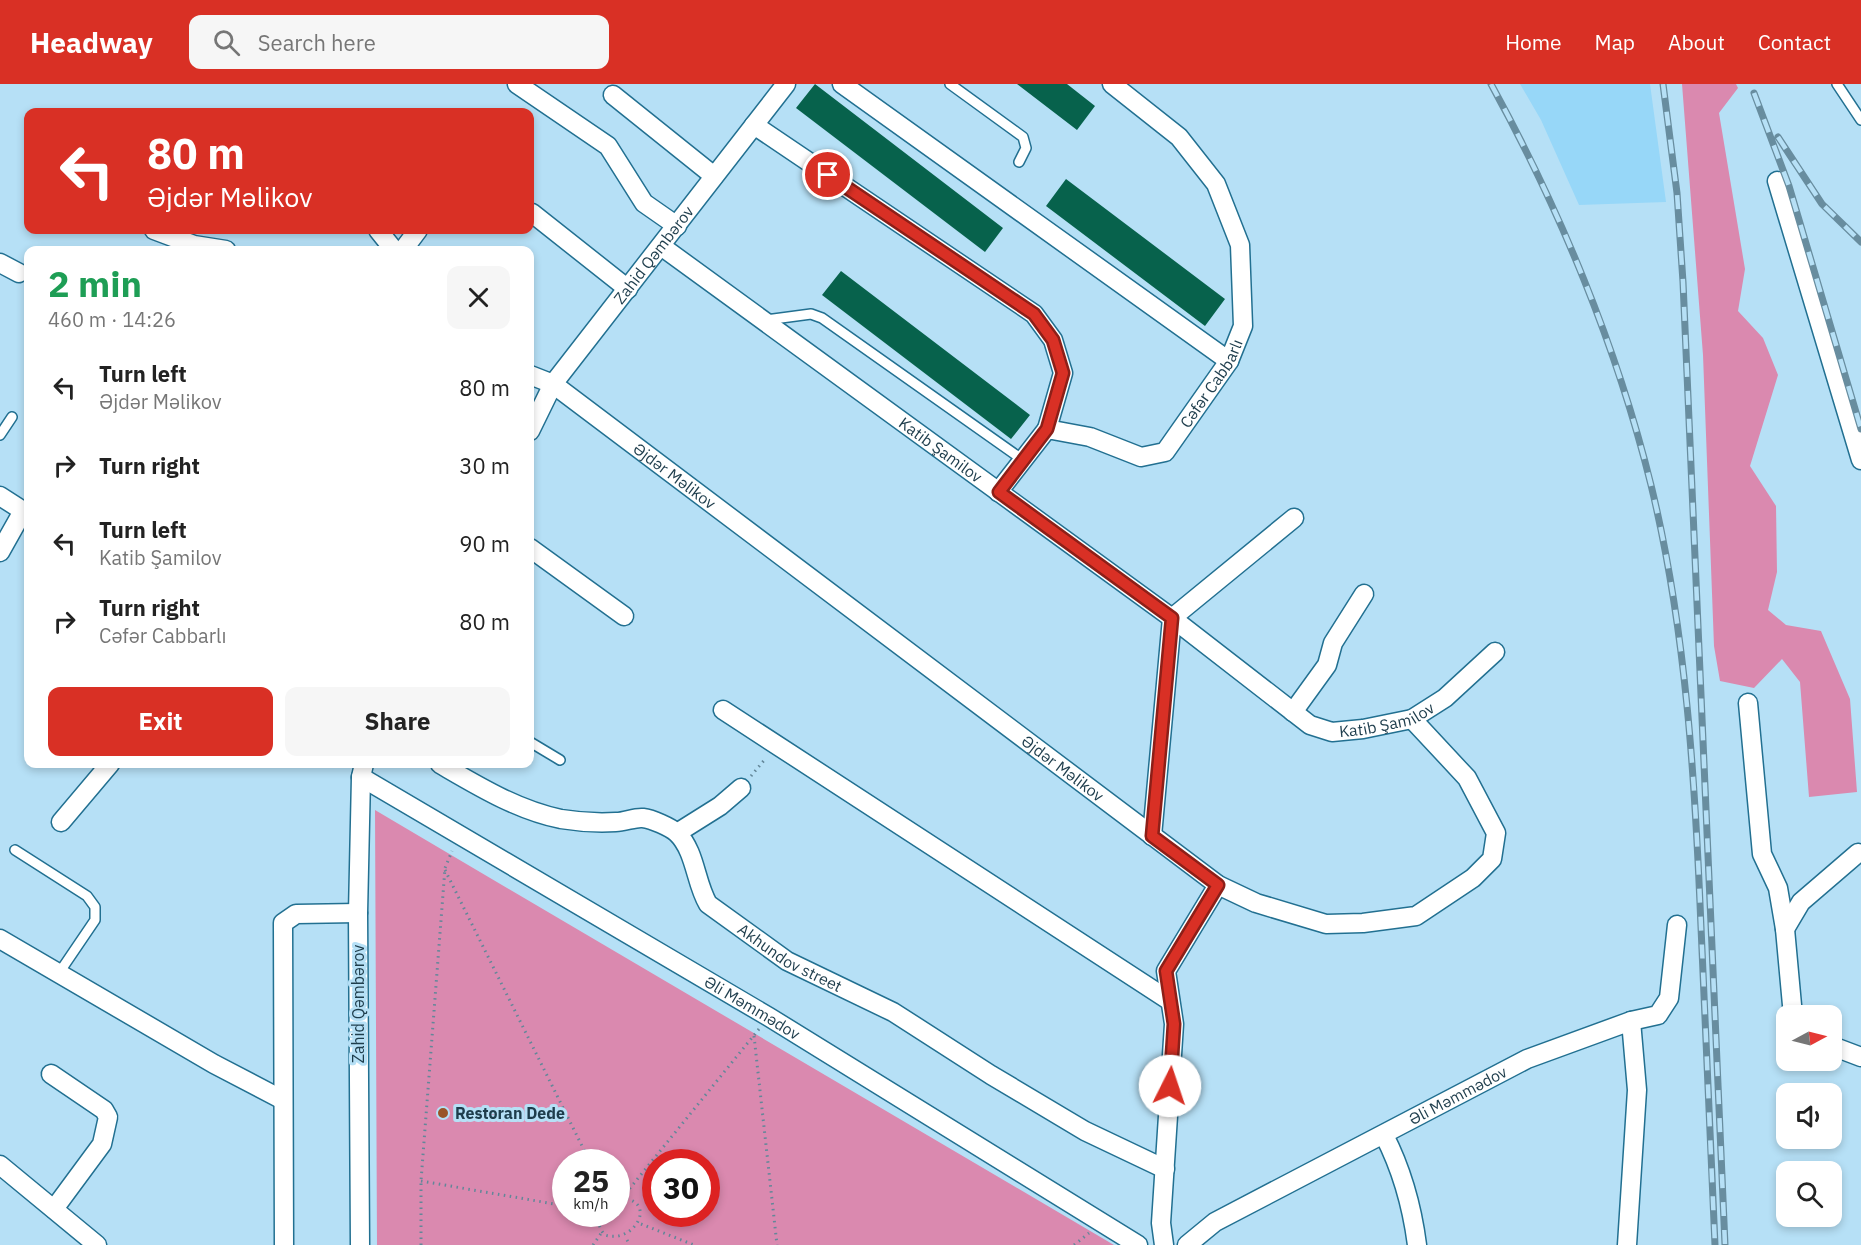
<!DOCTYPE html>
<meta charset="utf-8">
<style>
:root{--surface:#fff;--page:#f6f6f6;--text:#222;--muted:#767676;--accent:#d93025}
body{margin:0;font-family:"IBM Plex Sans",sans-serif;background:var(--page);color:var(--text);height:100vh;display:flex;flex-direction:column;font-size:22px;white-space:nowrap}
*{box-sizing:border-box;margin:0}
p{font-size:20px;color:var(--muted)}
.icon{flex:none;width:33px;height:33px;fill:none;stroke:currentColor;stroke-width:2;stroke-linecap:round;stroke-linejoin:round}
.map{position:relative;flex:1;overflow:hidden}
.panel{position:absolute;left:24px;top:162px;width:510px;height:522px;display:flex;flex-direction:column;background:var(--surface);border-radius:12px;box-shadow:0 3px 9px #0003}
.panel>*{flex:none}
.top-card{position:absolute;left:24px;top:24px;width:510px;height:126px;border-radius:12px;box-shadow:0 3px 9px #0003;background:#d93025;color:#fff;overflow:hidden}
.needle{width:39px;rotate:83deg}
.tools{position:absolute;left:1776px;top:921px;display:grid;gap:12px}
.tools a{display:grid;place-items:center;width:66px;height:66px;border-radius:12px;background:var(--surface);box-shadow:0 3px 9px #0003;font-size:30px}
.speed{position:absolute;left:552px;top:1065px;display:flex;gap:12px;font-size:30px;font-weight:700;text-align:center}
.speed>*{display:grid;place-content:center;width:78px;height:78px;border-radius:50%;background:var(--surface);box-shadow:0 3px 9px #0003;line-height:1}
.speed small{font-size:15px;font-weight:400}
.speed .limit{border:9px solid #d22;background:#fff;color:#111}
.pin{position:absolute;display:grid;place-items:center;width:51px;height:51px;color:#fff;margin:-26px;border:3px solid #fff;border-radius:50%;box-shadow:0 2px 6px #0007}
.me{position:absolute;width:66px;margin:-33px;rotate:4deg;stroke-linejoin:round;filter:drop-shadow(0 0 4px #0008)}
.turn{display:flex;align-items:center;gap:21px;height:126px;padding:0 24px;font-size:27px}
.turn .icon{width:78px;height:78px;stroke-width:2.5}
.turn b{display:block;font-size:42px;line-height:51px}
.round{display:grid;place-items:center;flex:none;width:63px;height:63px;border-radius:12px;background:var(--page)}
.headline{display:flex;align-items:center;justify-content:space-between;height:102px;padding:0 24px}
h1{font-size:36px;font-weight:700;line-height:45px;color:#1e9e55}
.action{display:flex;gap:12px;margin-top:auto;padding:12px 24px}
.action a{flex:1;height:69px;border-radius:12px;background:var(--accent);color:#fff;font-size:24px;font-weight:700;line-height:69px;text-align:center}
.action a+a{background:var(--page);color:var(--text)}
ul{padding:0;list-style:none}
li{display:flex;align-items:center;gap:18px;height:78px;padding:0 24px}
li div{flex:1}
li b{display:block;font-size:22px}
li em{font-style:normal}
header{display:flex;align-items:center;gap:36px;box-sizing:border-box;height:84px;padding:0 30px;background:var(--accent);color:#fff}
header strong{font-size:28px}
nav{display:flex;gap:33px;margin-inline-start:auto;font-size:21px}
.search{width:420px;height:54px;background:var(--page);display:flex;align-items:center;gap:15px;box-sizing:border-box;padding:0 21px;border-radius:12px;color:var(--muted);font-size:22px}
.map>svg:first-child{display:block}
</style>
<header>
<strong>Headway</strong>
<div class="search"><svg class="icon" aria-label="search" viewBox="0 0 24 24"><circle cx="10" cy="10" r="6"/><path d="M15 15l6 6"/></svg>Search here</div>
<nav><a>Home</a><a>Map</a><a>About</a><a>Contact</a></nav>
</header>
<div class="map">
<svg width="1861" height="1161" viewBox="0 0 1861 1161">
<rect width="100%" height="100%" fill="#b6e0f6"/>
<!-- built -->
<path fill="#97d7f8" d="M1520 0H1650L1666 118 1579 121 1541 36Z"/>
<!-- green -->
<path fill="#da89af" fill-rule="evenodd" d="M1682 0H1736L1738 4 1719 29 1745 185 1738 227 1763 254 1778 291 1750 382 1776 422 1777 488 1768 526 1786 541 1821 547 1850 615 1857 708 1809 713 1800 598 1782 575 1754 604 1720 597 1714 562 1703 271Z
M375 726 463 778 1114 1161H377ZM566 1078H616V1130H566ZM656 1078H706V1130H656Z"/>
<!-- building -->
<path fill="#07624c" d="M815 0 1003 144 985 168 796 24Z
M1017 0H1067L1095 22 1077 46Z
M1066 95 1225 215 1205 242 1046 122Z
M841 187 1030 331 1011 355 822 211Z"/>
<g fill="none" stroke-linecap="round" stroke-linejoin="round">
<!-- lane casing -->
<g stroke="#227091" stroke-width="12">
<path id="lane" d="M950 0 1023 53 1026 64 1019 78
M1837 0 1861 36
M766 236 811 230 822 234 1023 376
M0 351 12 333
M530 658 560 676
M15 766 87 812 95 823V836L59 889"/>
</g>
<!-- street casing -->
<g stroke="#227091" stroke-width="21">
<g id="street">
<path d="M517 0 608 62 644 119 677 142"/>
<path d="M842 0 1229 277"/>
<path d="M613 11 714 92"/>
<path d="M754 41 1034 230 1053 256 1063 289 1047 345"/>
<path d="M1777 97 1861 376"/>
<path d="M532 129 628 205"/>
<path d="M154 146 194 161 226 166"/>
<path d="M378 146 394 166"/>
<path id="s1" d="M661 162 1172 534 1310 641 1332 648 1363 645 1412 635 1445 614 1495 568"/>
<path d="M403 166 418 146"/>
<path d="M0 179 19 189"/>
<path id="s2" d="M530 291 553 300 1218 801 1256 819 1326 840 1363 839 1416 832 1473 794 1492 775 1496 749 1467 694 1412 635"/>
<path id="s3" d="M530 347 553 300 786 0"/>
<path id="s4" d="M998 408 1047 345 1090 353 1141 373 1165 368 1229 277 1243 242 1240 161 1216 100 1179 53 1112 0"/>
<path d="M0 412 28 430"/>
<path d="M530 464 624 532"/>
<path d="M0 468 23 427"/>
<path d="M1748 619 1762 770 1778 804 1785 845 1793 932"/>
<path d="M723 626 1170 917"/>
<path d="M1293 628 1327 581 1333 559 1364 510"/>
<path id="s5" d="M440 680C478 702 517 726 561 735 579 738 598 739 616 738 625 738 635 733 643 734 652 735 670 743 677 749 696 768 695 798 708 820L787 877 893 928 991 991 1085 1047 1165 1085"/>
<path id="s6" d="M361 693 769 933 1138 1161"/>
<path d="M61 738 110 680"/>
<path d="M677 749 720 722 741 704"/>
<path d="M1152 752 1172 534 1294 434"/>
<path d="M1785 845 1801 818 1858 769"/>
<path d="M0 855 214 980 281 1015"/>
<path d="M1832 962 1861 973"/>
<path d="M51 990 104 1026 108 1033 102 1060 54 1125"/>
<path d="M1384 1051C1402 1086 1412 1122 1417 1161"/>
<path d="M0 1081 97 1161"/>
<path d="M284 1161 283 839 296 830 358 829"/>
<path d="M360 1161 358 829 361 693 364 680"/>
<path d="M1164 1161 1161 1139 1174 940 1166 887 1218 801"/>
<path id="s7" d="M1187 1161 1215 1138 1527 975 1631 937 1658 931 1669 914 1677 841"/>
<path d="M1627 1161 1637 1006 1631 937"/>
</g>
</g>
<!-- path -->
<path stroke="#638799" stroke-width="3" stroke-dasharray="1.5 4.5" stroke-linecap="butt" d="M751 692 766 674
M445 786 590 1078
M754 952 777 1161
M421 1097 566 1122
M622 1114 759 945
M599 1130C598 1138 599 1145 605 1151 635 1161 661 1113 616 1114
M641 1140 694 1161
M627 1156 630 1161
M421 1161V1097L445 784 452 767
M593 1161 602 1148
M1074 1161 1089 1149"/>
<!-- lane -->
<use href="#lane" stroke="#fff" stroke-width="9"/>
<!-- street -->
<use href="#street" stroke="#fff" stroke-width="18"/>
<!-- rail casing -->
<g stroke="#688d9f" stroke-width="7">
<path id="rail" d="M1491 0C1559 124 1617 263 1651 401 1686 545 1695 695 1701 843 1706 949 1710 1055 1715 1161
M1663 0 1677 109 1683 198 1725 1161
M1754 9 1789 102 1861 345
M1778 53 1822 120 1861 158"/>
</g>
<!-- rail -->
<use href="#rail" stroke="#b6e0f6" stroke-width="4.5" stroke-dasharray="14" stroke-linecap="butt"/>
</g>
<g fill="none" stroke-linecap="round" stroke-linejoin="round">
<!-- route casing -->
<g stroke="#8d1f18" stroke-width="15">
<path id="route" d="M828 91 1034 230 1053 256 1063 289 1047 345 999 408 1172 534 1152 752 1218 801 1166 887 1174 940 1170 1002"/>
</g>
<!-- route -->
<use href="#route" stroke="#d93025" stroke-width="10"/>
</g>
<!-- markers -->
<circle fill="#995428" stroke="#b6e0f6" stroke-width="2" cx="443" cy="1029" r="6"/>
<g text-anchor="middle" stroke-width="6" stroke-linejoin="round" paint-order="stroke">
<!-- street labels -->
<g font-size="16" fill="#1e3d4c" stroke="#b6e0f6">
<text dy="6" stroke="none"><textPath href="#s3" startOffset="216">Zahid Qəmbərov</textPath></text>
<text dy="6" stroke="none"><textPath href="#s4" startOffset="286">Cəfər Cabbarlı</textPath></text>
<text dy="6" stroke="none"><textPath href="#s1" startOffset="346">Katib Şamilov</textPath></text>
<text dy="6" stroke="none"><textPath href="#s2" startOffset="177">Əjdər Məlikov</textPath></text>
<text dy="6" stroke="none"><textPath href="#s1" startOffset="886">Katib Şamilov</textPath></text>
<text dy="6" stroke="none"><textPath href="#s2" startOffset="663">Əjdər Məlikov</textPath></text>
<text dy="6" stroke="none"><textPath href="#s5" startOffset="430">Akhundov street</textPath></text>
<text transform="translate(358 920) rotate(-90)" y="6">Zahid Qəmbərov</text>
<text dy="6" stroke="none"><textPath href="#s6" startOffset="454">Əli Məmmədov</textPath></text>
<text dy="6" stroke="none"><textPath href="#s7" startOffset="310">Əli Məmmədov</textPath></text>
</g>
<!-- poi labels -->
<g font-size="16" font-weight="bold" fill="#1e3d4c" stroke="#b6e0f6" text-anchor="start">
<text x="455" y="1035">Restoran Dede</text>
</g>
</g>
</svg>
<div class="tools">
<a><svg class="needle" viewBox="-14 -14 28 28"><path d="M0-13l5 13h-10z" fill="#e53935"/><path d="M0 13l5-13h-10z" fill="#767676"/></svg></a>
<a><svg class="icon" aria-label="sound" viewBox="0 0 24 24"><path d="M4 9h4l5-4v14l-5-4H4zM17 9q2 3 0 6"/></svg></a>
<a><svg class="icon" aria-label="search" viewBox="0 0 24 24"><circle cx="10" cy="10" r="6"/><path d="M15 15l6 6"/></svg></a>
</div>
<div class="speed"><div>25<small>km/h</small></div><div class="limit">30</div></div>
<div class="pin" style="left:828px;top:91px;background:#d93025"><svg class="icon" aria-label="arrive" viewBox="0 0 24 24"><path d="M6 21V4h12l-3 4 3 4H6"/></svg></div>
<svg class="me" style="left:1170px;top:1002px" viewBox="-20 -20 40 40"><circle r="19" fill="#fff"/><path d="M0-13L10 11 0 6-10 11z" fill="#d93025"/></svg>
<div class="top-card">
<div class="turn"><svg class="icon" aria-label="left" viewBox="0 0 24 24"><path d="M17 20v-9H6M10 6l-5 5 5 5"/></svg><div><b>80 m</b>Əjdər Məlikov</div></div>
</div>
<section class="panel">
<div class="headline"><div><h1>2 min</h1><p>460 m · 14:26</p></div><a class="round"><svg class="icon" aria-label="close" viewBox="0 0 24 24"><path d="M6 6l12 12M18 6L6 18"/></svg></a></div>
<ul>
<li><svg class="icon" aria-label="left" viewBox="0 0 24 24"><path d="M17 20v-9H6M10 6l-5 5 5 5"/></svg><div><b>Turn left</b><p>Əjdər Məlikov</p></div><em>80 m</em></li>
<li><svg class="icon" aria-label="right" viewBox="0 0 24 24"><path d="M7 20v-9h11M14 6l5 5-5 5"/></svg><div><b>Turn right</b></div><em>30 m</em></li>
<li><svg class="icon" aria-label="left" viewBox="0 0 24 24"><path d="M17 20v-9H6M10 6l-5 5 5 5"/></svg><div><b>Turn left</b><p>Katib Şamilov</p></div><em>90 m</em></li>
<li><svg class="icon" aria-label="right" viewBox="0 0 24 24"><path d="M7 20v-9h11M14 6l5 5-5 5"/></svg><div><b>Turn right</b><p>Cəfər Cabbarlı</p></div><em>80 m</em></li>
</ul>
<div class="action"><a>Exit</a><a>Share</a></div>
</section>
</div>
